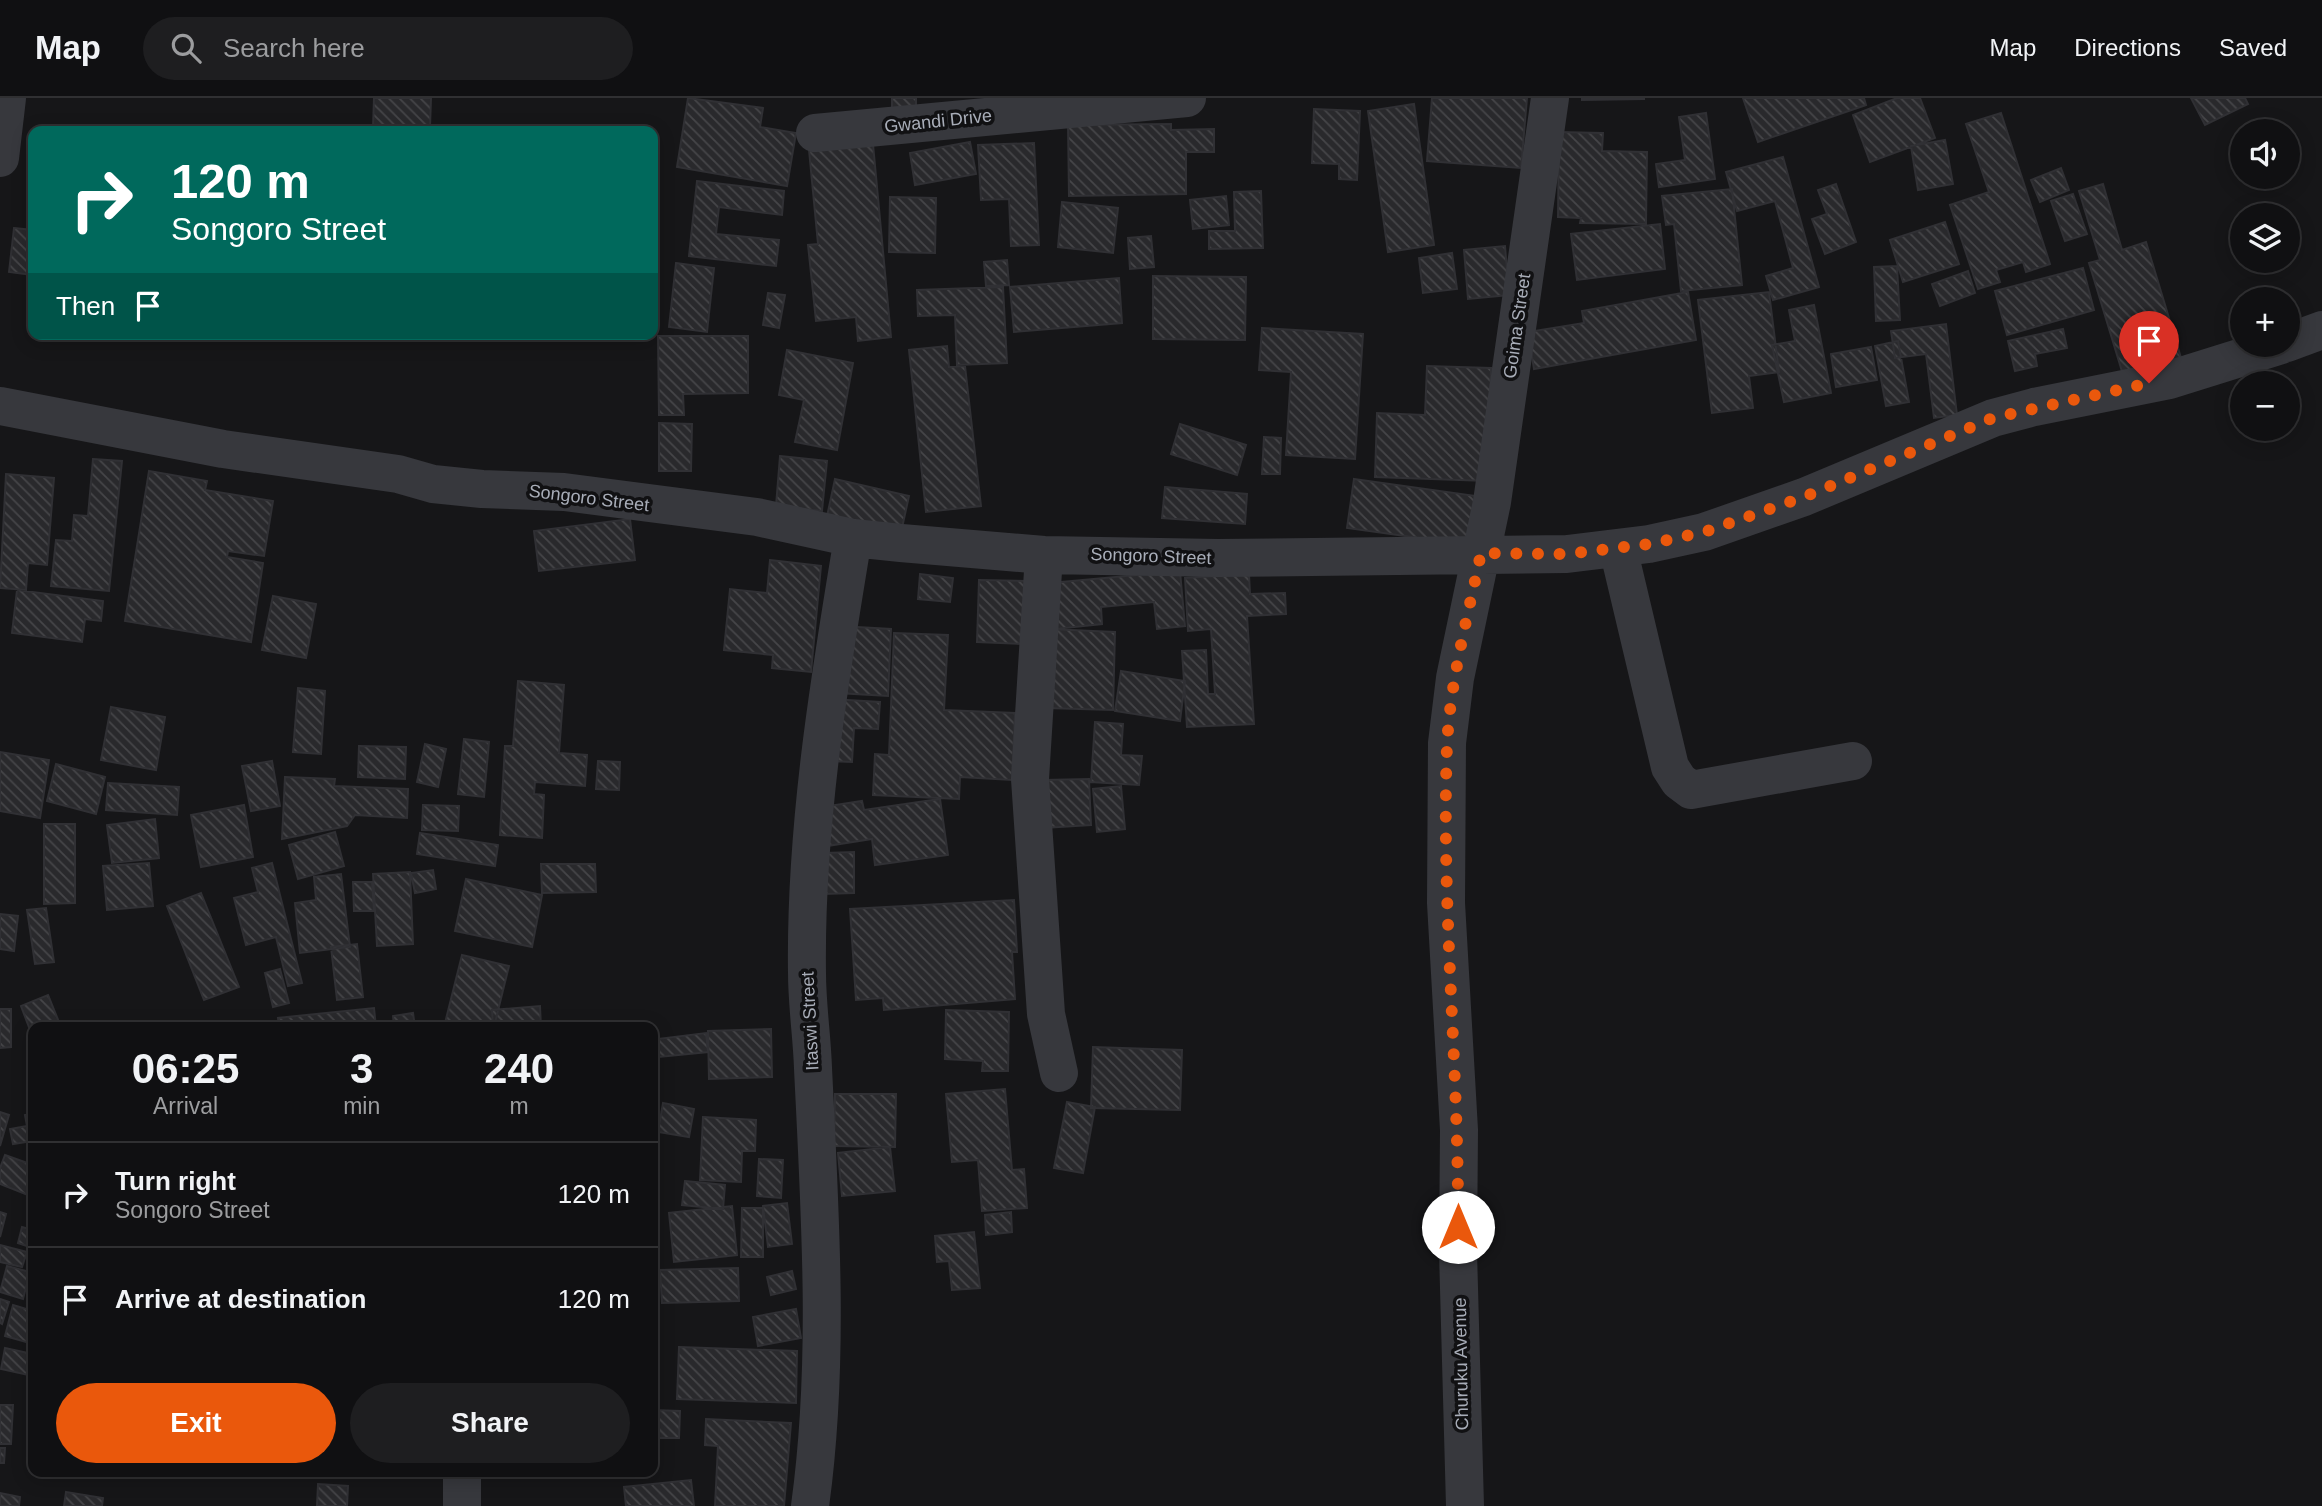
<!DOCTYPE html>
<meta charset="utf-8">
<style>
:root{--surface:#101012;--page:#1e1e20;--text:#f1f3f6;--muted:#9c9d9f;--line:#303032;--accent:#ea580c}
body{margin:0;font-family:Helvetica,sans-serif;background:var(--page);color:var(--text);height:100vh;display:flex;flex-direction:column;font-size:26px;white-space:nowrap}
*{box-sizing:border-box;margin:0}
p{font-size:23px;color:var(--muted)}
.icon{flex:none;width:38px;height:38px;fill:none;stroke:currentColor;stroke-width:2;stroke-linecap:round;stroke-linejoin:round}
.map{position:relative;flex:1;overflow:hidden}
.side{position:absolute;left:28px;top:924px;width:630px;height:455px;display:flex;flex-direction:column;background:var(--surface);border-radius:14px;box-shadow:0 4px 18px #0003,0 0 0 2px var(--line)}
.side>*{flex:none}
.guide{position:absolute;left:28px;top:28px;width:630px;height:214px;border-radius:14px;box-shadow:0 4px 18px #0003,0 0 0 2px var(--line);background:#00695c;color:#fff;overflow:hidden}
.controls{position:absolute;left:2230px;top:21px;display:grid;gap:14px}
.controls a{display:grid;place-items:center;width:70px;height:70px;border-radius:50%;background:var(--surface);box-shadow:0 4px 18px #0003,0 0 0 2px var(--line);font-size:35px}
.pin{position:absolute;display:grid;place-items:center;width:60px;height:60px;color:#fff;margin:-72px -30px;border-radius:50% 50% 50% 0;rotate:-45deg;box-shadow:0 0 7px #0007}
.pin .icon{rotate:45deg}
.me{position:absolute;width:77px;margin:-38px;rotate:0deg;stroke-linejoin:round;filter:drop-shadow(0 0 5px #0008)}
.turn{display:flex;align-items:center;gap:24px;height:147px;padding:0 28px;font-size:32px}
.turn .icon{width:91px;height:91px;stroke-width:2.5}
.turn b{display:block;font-size:49px;line-height:60px}
.then{display:flex;align-items:center;height:66px;padding:0 28px;background:#0003;gap:14px;font-size:26px}
.eta{display:flex;justify-content:space-evenly;align-items:center;height:119px;text-align:center}
.eta b{font-size:42px;font-weight:800;line-height:49px}
.button{display:flex;gap:14px;margin-top:auto;padding:14px 28px}
.button a{flex:1;height:80px;border-radius:42px;background:var(--accent);color:#fff;font-size:28px;font-weight:800;line-height:80px;text-align:center}
.button a+a{background:var(--page);color:var(--text)}
ul{padding:0;list-style:none}
li{display:flex;align-items:center;gap:21px;height:105px;padding:0 28px;border-top:2px solid var(--line)}
li div{flex:1}
li b{display:block;font-size:26px}
li em{font-style:normal}
header{display:flex;align-items:center;gap:42px;box-sizing:border-box;height:98px;padding:0 35px;background:var(--surface);border-bottom:2px solid var(--line)}
header strong{font-size:33px}
nav{display:flex;gap:38px;margin-inline-start:auto;font-size:24px}
.search{width:490px;height:63px;background:var(--page);display:flex;align-items:center;gap:18px;box-sizing:border-box;padding:0 24px;border-radius:38px;color:var(--muted);font-size:26px}
.map>svg:first-child{display:block}
</style>
<header>
<strong>Map</strong>
<div class="search"><svg class="icon" aria-label="search" viewBox="0 0 24 24"><circle cx="10" cy="10" r="6"/><path d="M15 15l6 6"/></svg>Search here</div>
<nav><a>Map</a><a>Directions</a><a>Saved</a></nav>
</header>
<div class="map">
<svg width="2322" height="1408" viewBox="0 0 2322 1408">
<defs>
<pattern id="building-back-hatch" width="6" height="6" patternUnits="userSpaceOnUse" patternTransform="scale(1.75)"><rect width="6" height="6" fill="#29292c"/><path d="M-1 5l2 2M0 0l6 6M5-1l2 2" fill="none" stroke="#454548"/></pattern>
</defs>
<rect width="100%" height="100%" fill="#161618"/>
<!-- building -->
<path fill="url(#building-back-hatch)" stroke="#303034" stroke-width="2" d="M374 0H431L430 30 373 29Z
M688 0 763 10 760 29 796 35 787 88 677 69Z
M892 0H916V20H892Z
M1432 0H1527L1521 70 1427 63Z
M1582 0H1644V1L1582 2Z
M1743 0H1864L1866 7 1758 44Z
M1897 0H1920L1935 40 1870 64 1853 17Z
M2191 0H2245L2248 6 2205 27Z
M1414 6 1434 147 1388 154 1368 13Z
M1314 11 1360 13 1357 82 1339 81V66L1312 65Z
M1706 15 1715 81 1659 89 1656 66 1685 62 1679 19Z
M2001 15 2050 166 2026 174 2023 164 1996 172 2000 184 1978 191 1950 107 1989 94 1966 26Z
M1171 26V32L1214 31V54H1186V96L1069 98 1068 27Z
M1559 34 1603 35 1602 53 1647 54 1646 126 1580 125 1581 120 1558 119Z
M1945 42 1953 86 1918 92 1911 48Z
M970 44 976 76 915 87 910 55Z
M1034 45 1039 147 1011 148 1009 101 981 102 978 47Z
M873 46 891 239 858 243 856 219 816 223 808 147 818 146 809 52Z
M1783 59 1819 189 1773 202 1766 178 1793 170 1775 103 1737 113 1726 74Z
M2061 70 2069 92 2040 104 2031 82Z
M697 83 784 93 782 117 719 109 716 136 779 142 776 168 689 158Z
M1836 86 1856 144 1825 156 1812 121 1827 116 1818 92Z
M2103 86 2122 152 2146 144 2182 263 2124 280 2089 165 2100 162 2079 93Z
M1732 91 1742 187 1681 193 1674 126 1666 127 1662 98Z
M1261 93 1263 150 1209 151V133H1235L1234 94Z
M2073 96 2087 136 2065 143 2051 103Z
M1226 98 1229 127 1193 131 1190 102Z
M890 99 936 100 935 155 889 154Z
M1062 104 1118 110 1113 155 1058 149Z
M1945 124 1959 166 1903 184 1890 142Z
M1660 126 1665 171 1577 182 1571 136Z
M14 130 33 132V177L9 174Z
M1151 138 1154 169 1130 171 1128 140Z
M1505 148 1509 197 1468 201 1464 152Z
M1452 155 1457 191 1423 195 1419 160Z
M1007 162 1009 187 986 188 984 164Z
M676 165 714 170 707 234 669 229Z
M1897 168 1900 222 1876 223 1874 169Z
M2083 170 2094 212 2007 237 1995 193Z
M1968 173 1975 195 1940 208 1932 186Z
M1153 178 1246 179 1245 242 1153 241Z
M1119 180 1122 225 1014 234 1010 189Z
M1003 189 1007 265 957 267 955 217 918 218 917 192Z
M1688 194 1696 242 1534 271 1528 234 1584 225 1582 213Z
M1769 194 1779 274 1749 278 1753 310 1712 315 1698 202Z
M768 195 785 197 779 230 763 227Z
M1814 207 1831 295 1784 304 1772 247 1795 243 1789 212Z
M1946 226 1957 317 1934 320 1926 256 1895 260 1891 233Z
M1262 230 1363 236 1355 361 1286 357 1291 274 1259 272Z
M2063 231 2067 250 2035 256 2037 268 2015 273 2008 243Z
M658 238H748V295L683 296 684 317H659Z
M1898 243 1909 304 1886 308 1875 248Z
M947 248 949 269 965 268 981 408 926 414 909 252Z
M1871 249 1877 282 1836 289 1831 256Z
M787 252 853 265 837 352 795 344 804 302 779 297Z
M1427 268 1491 270 1487 383 1375 379 1377 315 1425 317Z
M659 325 692 326 691 373H659Z
M1180 326 1246 347 1237 377 1171 356Z
M1264 339 1281 340 1280 376H1262Z
M780 358 827 363 822 413 776 408Z
M93 361 122 363 109 493 51 488 56 442 72 443 74 417 88 418Z
M149 373 207 383 205 392 273 403 264 458 228 453 227 459 263 465 251 544 125 523Z
M6 376 54 380 47 467 28 465 26 492 0 490Z
M835 381 909 398 900 439 826 423Z
M1354 381 1476 398 1470 447 1347 430Z
M1165 389 1247 396 1245 426 1162 420Z
M630 421 635 462 539 473 534 433Z
M770 462 821 468 811 574 772 570 773 557 724 552 730 491 767 495Z
M1180 473 1185 528 1157 531 1154 504 1101 509 1102 526 1056 531 1051 485Z
M920 476 953 480 950 504 918 501Z
M1249 476 1250 496 1285 495 1286 516 1247 518 1254 626 1187 629 1182 553 1206 552 1208 596H1215L1211 531 1188 533 1185 480Z
M979 482 1027 483 1025 546 977 544Z
M17 492 103 503 101 523 85 521 82 544 12 535Z
M273 498 316 506 306 560 262 552Z
M840 528 891 531 888 598 837 595Z
M1049 531 1115 534 1113 612 1046 610Z
M894 535 948 537 944 612 1015 615 1012 682 960 679 959 701 873 697 875 656 889 657Z
M1121 573 1185 583 1180 623 1115 613Z
M518 583 564 587 559 655 587 657 585 688 535 684 534 696 544 697 542 740 500 737 505 648H513Z
M298 590 325 593 321 656 293 654Z
M831 601 880 604 878 631 854 630 852 664 828 663Z
M111 609 165 619 156 672 101 662Z
M1095 624 1123 626 1121 657 1142 658 1139 687 1091 684Z
M464 641 489 644 484 699 458 696Z
M425 646 446 651 438 689 417 684Z
M359 648 406 649 405 681 358 679Z
M0 654 49 662 40 720 0 713Z
M272 663 280 708 251 713 242 668Z
M598 663 620 664 619 692 596 691Z
M56 666 105 679 96 716 47 703Z
M285 679 335 681 334 688 408 691 407 720 355 717 347 728 282 741Z
M1089 681 1091 727 1044 730 1043 682Z
M108 685 179 689 177 717 106 712Z
M1121 688 1125 731 1097 734 1093 691Z
M940 701 948 757 875 767 872 741 827 748 822 709 862 703 864 712Z
M244 707 253 759 201 769 191 717Z
M423 707 459 708 458 733 422 732Z
M155 721 159 760 112 765 107 727Z
M44 726H75V805L44 806Z
M335 734 344 768 298 781 289 747Z
M420 735 498 747 495 768 417 756Z
M854 754V795L824 796V755Z
M149 765 153 808 107 812 103 768Z
M272 765 302 885 288 888 276 839 246 847 234 800 258 794 252 770Z
M541 766H595L596 794 542 795Z
M433 772 436 791 415 795 411 775Z
M410 774 413 846 377 848 373 776Z
M341 776 350 849 300 855 295 805 316 802 314 779Z
M466 781 542 797 532 849 455 833Z
M353 784H372L374 813H354Z
M201 795 239 889 204 902 167 808Z
M1014 802 1017 854H1012L1015 901 884 912 883 900 856 902 850 811Z
M46 810 54 864 35 866 27 812Z
M0 816 18 818 14 853 0 851Z
M357 846 363 899 337 902 331 849Z
M462 857 509 868 494 929 473 924 472 929H444Z
M280 871 289 905 273 909 265 875Z
M48 897 61 929H33V940L21 908Z
M540 908 541 929H493L492 912Z
M374 910 376 929H279L278 920Z
M0 911H11V949L0 950Z
M946 912 1009 914 1008 973H982L983 963 945 961Z
M413 915 415 929H394L393 918Z
M139 924 140 929H122V927Z
M216 925 217 929H198V928Z
M771 931 772 979 709 981 708 933Z
M706 935 708 954 659 959 657 941Z
M1093 949 1182 952 1180 1012 1091 1010Z
M1005 991 1012 1072 1024 1071 1027 1110 982 1113 978 1062 952 1064 946 996Z
M835 996H896L895 1049 834 1048Z
M653 999 656 1055H653Z
M1067 1004 1095 1009 1083 1075 1054 1070Z
M663 1005 694 1011 689 1039 658 1034Z
M0 1014 9 1017 0 1048Z
M33 1016V1043L13 1046 10 1031 27 1028 25 1017Z
M703 1019 756 1022 755 1053H742L741 1084 700 1082Z
M890 1049 895 1093 842 1098 838 1055Z
M5 1057 33 1067V1099L0 1086V1070Z
M759 1061 783 1062 781 1100 757 1098Z
M685 1083 725 1087 723 1111 682 1107Z
M787 1105 792 1146 768 1149 763 1108Z
M732 1108 737 1157 674 1164 669 1115Z
M742 1110H763V1159H741Z
M0 1114 6 1116 0 1139Z
M1011 1114 1012 1134 986 1137 985 1117Z
M22 1129 33 1132V1150L18 1145Z
M974 1134 980 1190 952 1192 949 1163 937 1164 935 1138Z
M0 1147 27 1154 22 1169 0 1164Z
M7 1168 30 1174 23 1201 0 1194Z
M738 1170 739 1203 662 1205 660 1172Z
M792 1173 796 1191 771 1197 767 1179Z
M33 1190V1208L27 1205Z
M0 1201 9 1204 2 1226 0 1225Z
M13 1207 33 1213V1246L5 1238Z
M796 1211 801 1240 758 1248 753 1219Z
M679 1249 797 1253 796 1305 677 1301Z
M5 1250 33 1256V1278L1 1271Z
M0 1307H13L11 1346H0Z
M653 1312 680 1313 679 1340H653Z
M706 1321 791 1325 784 1408H715L718 1348 705 1347Z
M0 1350H5L4 1365H0Z
M691 1382 694 1408H626L624 1389Z
M318 1386 348 1388 347 1408H317Z
M66 1394 103 1400 102 1408H64Z
M0 1395 20 1399 19 1408H0Z"/>
<g fill="none" stroke-linecap="round" stroke-linejoin="round">
<!-- minor -->
<path stroke="#37383d" stroke-width="38" d="M815 35 1187 0
M0 60 7 0
M2287 245 2322 232
M0 308 223 351 398 376 433 386 482 391 564 394 757 419 853 440 901 445 1044 457 1218 460 1567 456 1649 446 1704 434 1804 399 1993 320 2034 309 2169 282 2281 247
M1618 450 1670 669 1679 683 1691 692 1853 663
M1044 457 1030 681 1046 916 1059 975
M462 1408V1374
M810 1408C830 1263 820 1116 813 970 812 939 807 907 807 875 805 730 829 583 853 440
M1465 1408 1458 1154 1459 1032 1446 805 1447 645 1455 580 1492 404 1550 0"/>
</g>
<g fill="none" stroke-linecap="round" stroke-linejoin="round">
<!-- route -->
<path stroke="#ea580c" stroke-width="12" stroke-dasharray="0 21.6" d="M1458 1129C1459 969 1441 808 1447 648 1450 583 1468 518 1481 455L1567 456 1649 446 1704 434 1804 399 1993 320 2149 285"/>
</g>
<g text-anchor="middle" stroke-width="7" stroke-linejoin="round" paint-order="stroke">
<!-- street labels -->
<g font-size="18" fill="#a8adb8" stroke="#111113">
<text transform="translate(938 23) rotate(-6)" y="6">Gwandi Drive</text>
<text transform="translate(1517 228) rotate(-82)" y="6">Goima Street</text>
<text transform="translate(589 400) rotate(7)" y="6">Songoro Street</text>
<text transform="translate(1151 458) rotate(2)" y="6">Songoro Street</text>
<text transform="translate(810 923) rotate(-93)" y="6">Itaswi Street</text>
<text transform="translate(1461 1266) rotate(-91)" y="6">Churuku Avenue</text>
</g>
</g>
</svg>
<div class="controls">
<a><svg class="icon" aria-label="sound" viewBox="0 0 24 24"><path d="M4 9h4l5-4v14l-5-4H4zM17 9q2 3 0 6"/></svg></a>
<a><svg class="icon" aria-label="layers" viewBox="0 0 24 24"><path d="M12 4l9 5-9 5-9-5zM3 14l9 5 9-5"/></svg></a>
<a>+</a>
<a>−</a>
</div>
<div class="pin" style="left:2149px;top:285px;background:#d93025"><svg class="icon" aria-label="arrive" viewBox="0 0 24 24"><path d="M6 21V4h12l-3 4 3 4H6"/></svg></div>
<svg class="me" style="left:1458px;top:1129px" viewBox="-20 -20 40 40"><circle r="19" fill="#fff"/><path d="M0-13L10 11 0 6-10 11z" fill="#ea580c"/></svg>
<div class="guide">
<div class="turn"><svg class="icon" aria-label="right" viewBox="0 0 24 24"><path d="M7 20v-9h11M14 6l5 5-5 5"/></svg><div><b>120 m</b>Songoro Street</div></div>
<div class="then">Then<svg class="icon" aria-label="arrive" viewBox="0 0 24 24"><path d="M6 21V4h12l-3 4 3 4H6"/></svg></div>
</div>
<section class="side">
<div class="eta">
<div><b>06:25</b><p>Arrival</p></div>
<div><b>3</b><p>min</p></div>
<div><b>240</b><p>m</p></div>
</div>
<ul>
<li><svg class="icon" aria-label="right" viewBox="0 0 24 24"><path d="M7 20v-9h11M14 6l5 5-5 5"/></svg><div><b>Turn right</b><p>Songoro Street</p></div><em>120 m</em></li>
<li><svg class="icon" aria-label="arrive" viewBox="0 0 24 24"><path d="M6 21V4h12l-3 4 3 4H6"/></svg><div><b>Arrive at destination</b></div><em>120 m</em></li>
</ul>
<div class="button"><a>Exit</a><a>Share</a></div>
</section>
</div>
